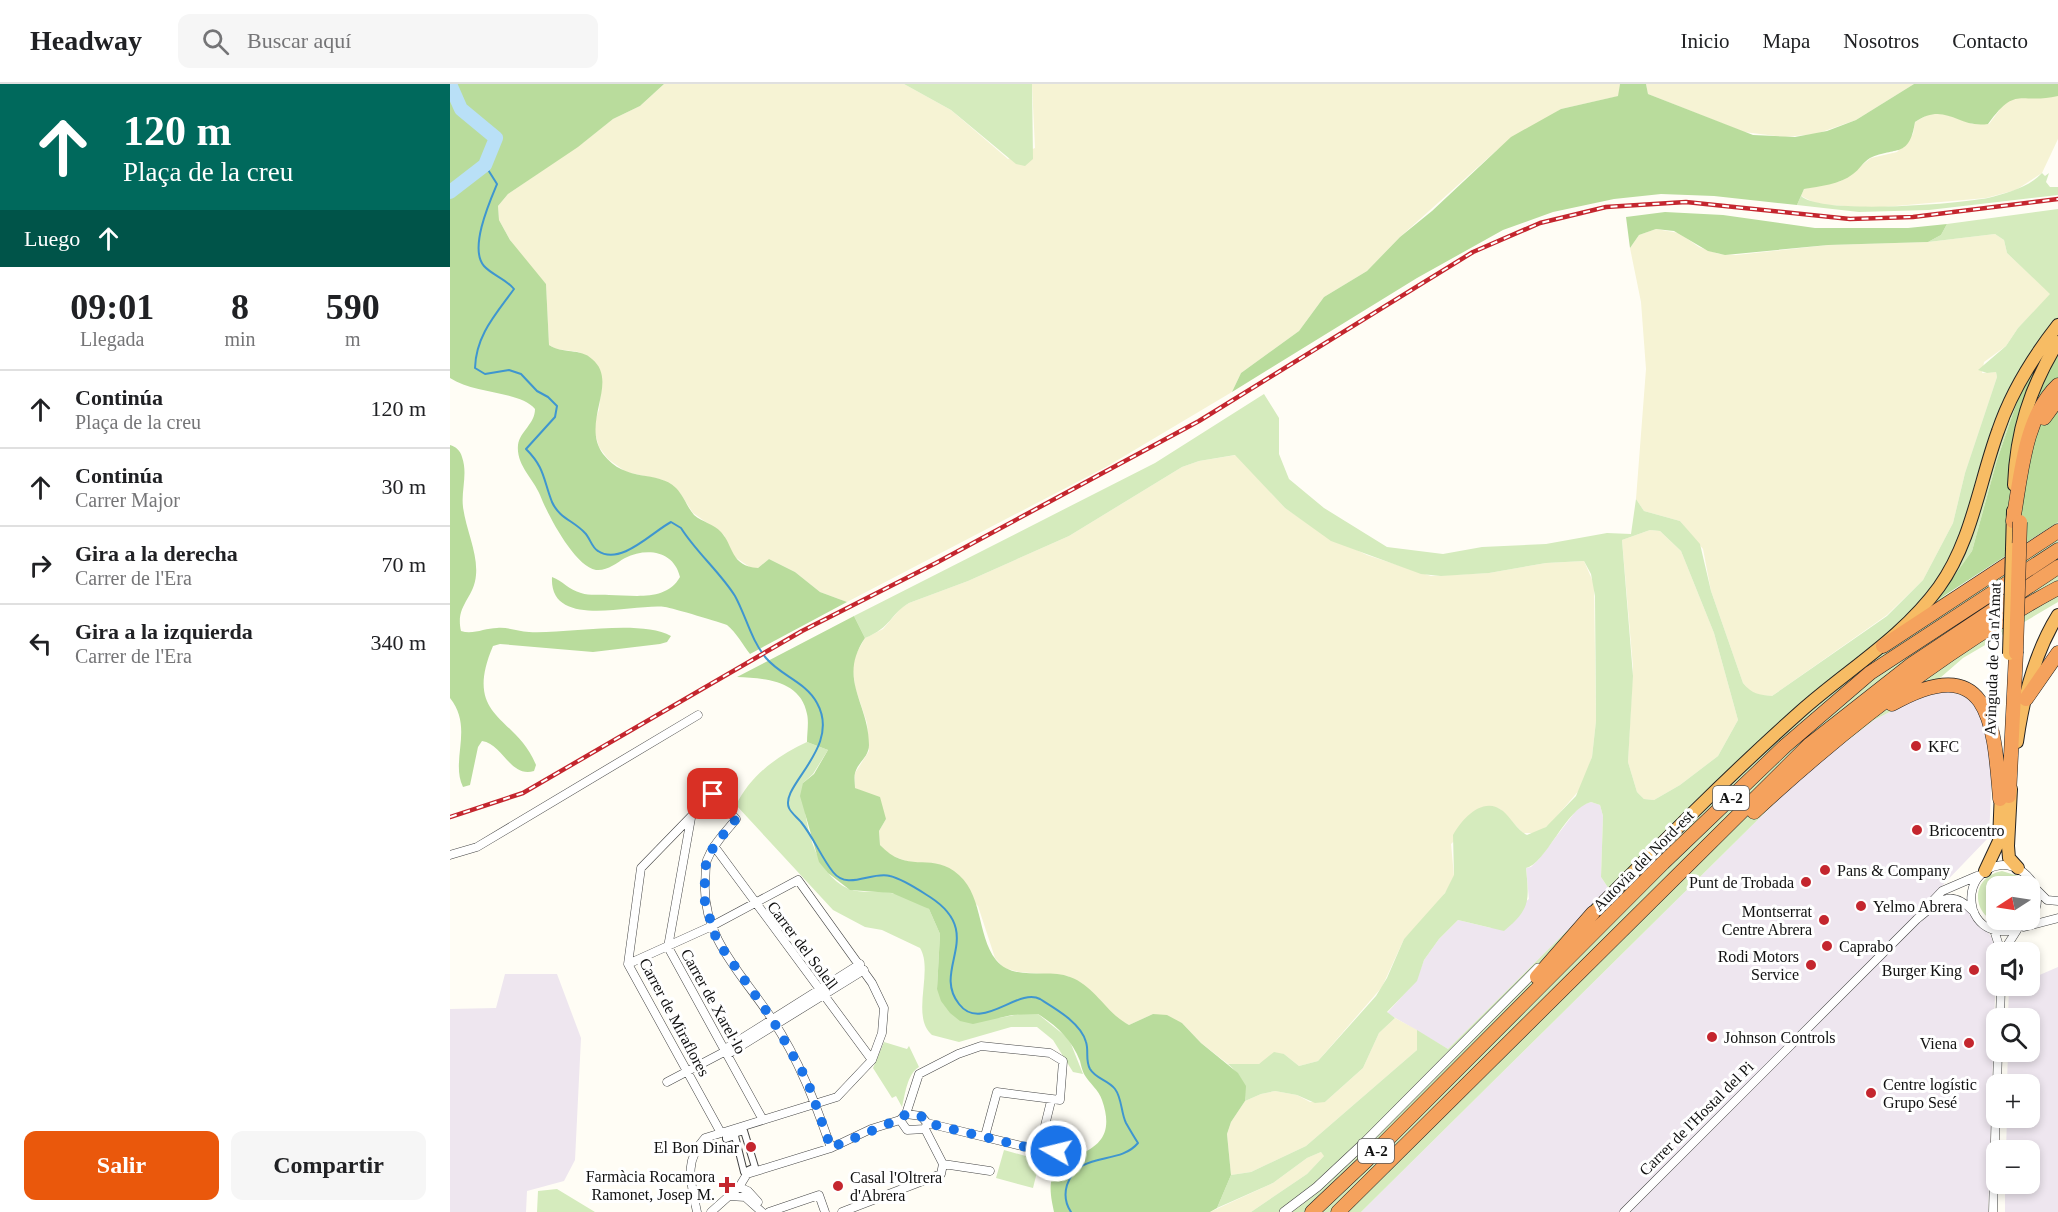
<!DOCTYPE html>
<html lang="es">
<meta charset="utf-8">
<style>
:root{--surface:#fff;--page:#f6f6f6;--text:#202124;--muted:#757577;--line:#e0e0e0;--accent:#ea580c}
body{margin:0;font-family:"Times New Roman",serif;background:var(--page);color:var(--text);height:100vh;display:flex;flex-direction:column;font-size:22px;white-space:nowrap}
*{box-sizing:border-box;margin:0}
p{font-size:20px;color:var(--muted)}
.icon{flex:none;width:33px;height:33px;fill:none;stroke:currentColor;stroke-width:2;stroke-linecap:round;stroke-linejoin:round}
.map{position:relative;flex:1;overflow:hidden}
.panel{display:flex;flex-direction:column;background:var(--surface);width:450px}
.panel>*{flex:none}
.top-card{background:#00695c;color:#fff;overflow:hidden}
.needle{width:39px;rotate:258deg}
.buttons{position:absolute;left:1536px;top:792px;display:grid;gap:12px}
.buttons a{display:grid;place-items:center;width:54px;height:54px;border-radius:12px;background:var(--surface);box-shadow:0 3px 9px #0003;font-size:30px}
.pin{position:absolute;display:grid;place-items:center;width:51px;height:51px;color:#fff;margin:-26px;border-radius:12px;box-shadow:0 3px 9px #0006}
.me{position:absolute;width:66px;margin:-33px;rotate:278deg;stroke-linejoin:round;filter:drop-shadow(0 0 4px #0008)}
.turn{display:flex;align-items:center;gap:21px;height:126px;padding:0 24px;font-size:27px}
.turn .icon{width:78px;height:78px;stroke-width:2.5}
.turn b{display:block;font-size:42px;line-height:51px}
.then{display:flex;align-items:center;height:57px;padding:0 24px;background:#0003;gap:12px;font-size:22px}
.eta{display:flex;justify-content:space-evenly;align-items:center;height:102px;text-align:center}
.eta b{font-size:36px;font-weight:700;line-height:42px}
.cta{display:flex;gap:12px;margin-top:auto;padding:12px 24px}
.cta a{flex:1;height:69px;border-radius:12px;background:var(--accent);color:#fff;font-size:24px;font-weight:700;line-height:69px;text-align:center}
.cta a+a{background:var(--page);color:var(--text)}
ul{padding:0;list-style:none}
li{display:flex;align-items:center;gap:18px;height:78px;padding:0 24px;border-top:2px solid var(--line)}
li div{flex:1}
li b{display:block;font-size:22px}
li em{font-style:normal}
header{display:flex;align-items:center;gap:36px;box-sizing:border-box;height:84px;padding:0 30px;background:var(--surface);border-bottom:2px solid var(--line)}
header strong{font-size:28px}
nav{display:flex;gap:33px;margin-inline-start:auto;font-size:21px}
.search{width:420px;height:54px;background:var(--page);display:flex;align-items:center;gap:15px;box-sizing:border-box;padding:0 21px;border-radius:12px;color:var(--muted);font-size:22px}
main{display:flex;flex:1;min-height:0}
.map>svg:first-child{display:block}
</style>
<header>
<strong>Headway</strong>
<div class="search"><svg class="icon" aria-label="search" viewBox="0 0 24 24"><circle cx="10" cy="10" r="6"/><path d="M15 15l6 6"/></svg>Buscar aquí</div>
<nav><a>Inicio</a><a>Mapa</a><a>Nosotros</a><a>Contacto</a></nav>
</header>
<main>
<section class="panel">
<div class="top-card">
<div class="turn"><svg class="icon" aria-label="ahead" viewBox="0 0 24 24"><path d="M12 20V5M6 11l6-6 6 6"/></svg><div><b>120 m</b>Plaça de la creu</div></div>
<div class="then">Luego<svg class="icon" aria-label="ahead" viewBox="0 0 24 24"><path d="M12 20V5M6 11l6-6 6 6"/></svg></div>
</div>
<div class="eta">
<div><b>09:01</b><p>Llegada</p></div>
<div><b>8</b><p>min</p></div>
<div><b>590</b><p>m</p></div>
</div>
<ul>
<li><svg class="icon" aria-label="ahead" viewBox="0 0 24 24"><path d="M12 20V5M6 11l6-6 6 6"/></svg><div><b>Continúa</b><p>Plaça de la creu</p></div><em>120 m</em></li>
<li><svg class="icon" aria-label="ahead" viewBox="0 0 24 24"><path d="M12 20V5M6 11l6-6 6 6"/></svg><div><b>Continúa</b><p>Carrer Major</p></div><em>30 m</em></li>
<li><svg class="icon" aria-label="right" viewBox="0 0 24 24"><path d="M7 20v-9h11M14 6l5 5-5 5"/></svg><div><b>Gira a la derecha</b><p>Carrer de l'Era</p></div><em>70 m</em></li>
<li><svg class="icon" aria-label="left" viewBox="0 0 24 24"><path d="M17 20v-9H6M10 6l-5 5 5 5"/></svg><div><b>Gira a la izquierda</b><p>Carrer de l'Era</p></div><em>340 m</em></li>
</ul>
<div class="cta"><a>Salir</a><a>Compartir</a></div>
</section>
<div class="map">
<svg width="1608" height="1128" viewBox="0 0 1608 1128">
<rect width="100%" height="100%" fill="#fffdf5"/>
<!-- industrial -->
<path fill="#eee6ef" d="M1498 607 1516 613 1529 624 1537 651 1542 687 1539 753 1487 807 1498 818 1510 819 1541 852 1544 861 1546 881 1538 1128H911L1354 690 1424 636 1467 614Z
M1141 718 1150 721 1153 732 1151 793 1159 805 998 965 937 929 966 897 974 876 989 855 1008 836 1041 844 1079 815 1076 784 1081 783 1089 775 1125 728 1132 721Z
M1608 883V1128H1555V1100H1580V1066H1556L1557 1034H1580V1000H1557L1558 968H1580V934H1558L1559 903 1580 902V895Z
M55 890H107L131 954 125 1076 114 1097 77 1107 76 1128H0V925L46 924Z"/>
<!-- farmland -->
<path fill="#f6f3d4" d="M214 0H454L501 26 558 75 585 64 582 0H1170L1169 12 1111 25 1047 66 950 153 917 187 874 213 849 247 791 289 782 308 656 383 397 518 370 508 345 488 319 475 308 484H301L282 471 274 451 243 429 230 409 213 396 176 388 158 375 149 363 143 342 149 326 152 296 129 268 106 265 99 261 96 200 68 170 49 136 48 122 58 110 134 58 163 35 190 22Z
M1196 0H1464L1406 36 1366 50 1335 53 1294 48 1198 10Z
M1577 12H1608V55L1592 89 1566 106 1536 114 1423 124 1367 120 1351 112 1354 105 1391 97 1421 74 1447 68 1463 50 1465 38 1479 30 1489 28 1523 40H1539L1557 16Z
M1206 145 1229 149 1249 163 1269 170 1286 171 1378 161 1478 158 1545 150 1554 156 1557 169 1601 210 1568 244 1556 262 1534 278 1532 289 1546 288 1547 293 1515 389 1503 439 1473 496 1437 531 1322 612 1308 611 1300 607 1293 599 1261 507 1253 465 1230 437 1194 427 1186 415 1196 285 1191 218 1180 164 1189 151Z
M786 371 835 424 873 450 917 471 981 492 1039 489 1096 479 1134 477 1144 500 1146 637 1142 673 1132 703 1100 740 1087 749H1073L1050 725 1041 722 1001 760 1004 792 1000 802 983 825 954 855 932 903 868 977 849 982 834 970 809 980H778L751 959 732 939 703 930 679 941 667 935 618 892 569 888 554 884 545 874 528 822 478 779 465 780 439 771 430 761 429 747 436 735 418 710 405 704V689L419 667 417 639 405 603 402 577 415 554 433 545 451 524 459 519 518 497 619 452 732 383 749 377Z
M1200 446 1210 447 1231 467 1264 549 1288 636 1268 672 1230 701 1204 716 1194 715 1187 708 1178 678 1183 583 1172 456Z
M945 934 967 946V966L856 1062 801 1088 781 1091 777 1050 781 1038 795 1017 811 1010 825 1007 847 1011 860 1018H875L913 984 929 949Z
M871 1068 875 1071 857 1090 801 1128H760L823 1099 857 1074Z"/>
<!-- green -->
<path fill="#d5ebbd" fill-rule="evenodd" d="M454 0H582L583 75 575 82 566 80 501 26Z
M1592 89 1595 92 1599 89 1596 98 1600 103H1608V111L1479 126 1409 128 1347 121 1351 112C1372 131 1507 120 1538 114 1557 109 1578 104 1592 89Z
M1608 125V232L1570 309 1547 376 1522 467 1487 516 1517 500 1608 438V518L1513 574 1467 614 1424 636 1354 690 911 1128H801L857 1090 874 1072 871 1068 857 1074 823 1099 767 1124 781 1091 801 1088 856 1062 967 966V946L998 965 1159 805 1151 793 1153 732 1150 721 1141 718C1116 724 1095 781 1076 784 1079 816 1081 825 1054 847L1008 836 989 855 974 876 967 897 937 928 945 934 929 949 913 984 875 1018 865 1019 847 1011 825 1007 811 1010 795 1017C796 1000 791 991 778 980H809L824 968 834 970 849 982 868 977 926 912 937 894 954 855 995 809 1004 791 1003 751C1012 735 1033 711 1053 727 1061 734 1067 746 1077 751L1096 743 1126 712 1142 673 1146 637 1145 512 1141 490 1134 477 1096 479 1039 489 991 492 971 490 881 457 835 424 785 371 749 377 732 383 619 452 518 497 459 519C439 531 442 543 415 554L404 532 705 379 814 310 829 334V370L839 395 874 424 937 463 993 470 1032 463 1096 460 1157 449 1181 450 1186 415 1194 427 1230 437 1250 460 1261 507 1293 599C1302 610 1309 611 1322 612L1437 532 1473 496 1503 439 1515 389 1547 293 1546 288 1537 289 1528 286 1556 262 1568 244 1600 210 1557 169 1554 156 1545 150 1478 158 1491 151 1497 140ZM1200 446 1210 447 1231 467 1264 549 1288 636 1268 672 1230 701 1204 716 1194 715 1187 708 1178 678 1183 592 1172 456Z
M357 658 378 666 363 690 353 699C353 733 363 790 399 805 411 810 428 806 441 809 454 811 468 818 479 825L490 850 487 905 549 934 575 929 588 930 619 955 633 990 623 988 603 956 587 943H561L509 958 482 951C460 932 484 887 470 864L432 846 415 843 383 826 286 721C301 691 327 672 357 658Z
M1552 787 1568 792 1576 802H1546V836H1566C1527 851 1511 795 1552 787Z
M434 958 457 965 459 962 469 983C457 990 455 1011 452 1023L446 1012 442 1014 423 984Z
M554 1066 590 1076 583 1104 546 1094Z
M107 1105 145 1128H87L88 1107Z"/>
<!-- forest -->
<path fill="#b9dc9c" d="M0 0H214L190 22 163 35 128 63 58 110 48 122 49 136 60 156 96 200 99 261C112 270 131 264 142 275 170 298 130 338 153 370 176 400 207 385 226 404 234 412 237 423 244 431 252 438 264 440 271 448 284 462 280 482 308 484L319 475 345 488 370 508 397 518 300 570C293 561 286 548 277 541 273 539 222 524 215 523 184 519 99 547 102 493 113 497 119 506 131 509 140 512 150 510 159 511 183 511 216 518 230 493 224 467 197 463 175 474 166 479 158 487 146 486 124 482 97 429 90 411 83 394 66 381 68 361 70 347 85 340 85 325 70 307 24 310 0 294Z
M1170 0H1196L1198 10 1303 51 1345 53 1377 47 1406 36 1464 0H1608V12C1569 21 1567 0 1538 40 1508 45 1496 17 1465 38 1459 75 1446 62 1420 74 1413 78 1409 86 1403 90 1389 101 1370 102 1354 105L1347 121 1264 112 1211 110 1164 115 1103 128 1053 146 967 194 782 308 791 289 849 247 874 213 917 187 950 153 982 127 1061 53 1111 25 1168 12Z
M1215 128 1273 131 1365 144H1458L1497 140 1491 151 1478 158 1378 161 1275 171 1258 167 1224 147 1206 145 1189 151 1180 164 1176 133Z
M1608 232V438L1486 517 1522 467 1547 376 1570 309Z
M0 361C6 363 10 366 12 373 18 390 11 406 13 423 16 446 28 469 26 491 24 515 5 521 11 547 23 551 35 544 47 544 58 543 68 547 79 548 117 550 190 535 221 552L217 558 210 560 143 568 50 560 43 562C12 635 66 631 86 681L84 687C60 694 53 660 32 657L28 663 20 701 13 703C0 676 24 644 0 614Z
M404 532 415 554C387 595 419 619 419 661 419 673 408 678 405 689 404 693 405 700 405 704L430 713 436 735 429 747 430 761C457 790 479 769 504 787 534 808 526 850 546 876 564 898 597 884 620 893 645 902 656 929 679 941L703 930 717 931 732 939 751 959 788 989 796 1002 795 1017 781 1038 777 1050 781 1091 767 1124 760 1128H604C602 1118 598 1102 603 1092 616 1065 672 1073 652 1016 649 1006 639 999 634 990 632 986 631 981 630 977 622 956 607 942 588 930L562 931 523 940 510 937 500 929 491 917 487 905 490 850 479 825 442 809 400 806 378 789 369 778 350 712 353 699 364 690 378 666 357 658C357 649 359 638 357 630 351 596 314 594 287 593Z"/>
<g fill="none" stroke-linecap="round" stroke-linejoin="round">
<!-- stream -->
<path stroke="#3f96cf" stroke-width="2" d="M35 81 47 100C39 119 19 165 34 182 42 191 56 195 64 205 46 230 26 251 25 284L35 290 59 286 71 290 87 307 98 313 107 322 105 333 76 365C95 384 93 395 102 418 109 434 124 437 135 449 140 454 142 464 148 467 171 482 202 448 221 438L231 444C246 468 270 488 285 512 296 532 301 556 316 574 331 592 356 598 367 619 392 664 329 702 339 724 341 729 348 734 351 738 364 754 371 773 383 788 398 807 421 787 440 792 453 795 469 806 480 813 537 850 481 885 509 920 531 949 568 903 590 915 606 925 631 939 636 958 639 967 635 976 640 985 646 995 658 996 665 1005 672 1014 671 1029 676 1039 680 1046 684 1053 688 1059 669 1082 629 1066 617 1101 614 1111 615 1119 621 1128"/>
<!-- river -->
<path stroke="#b9e0f7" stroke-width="14" d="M0 108 35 81 46 54 11 25 0 0"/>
<!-- pedestrian casing -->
<g stroke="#444" stroke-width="8">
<path id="pedestrian" d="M294 1047 305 1083 294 1088 285 1052 276 1055V1052Z"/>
</g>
<!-- minor casing -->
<g stroke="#444" stroke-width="9">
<path id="minor" d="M241 734 218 863 313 1036
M264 762 422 976
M0 771 27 763 248 631
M1587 806 1597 816 1608 817
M1475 825 1492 807 1527 792
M1579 836C1562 853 1532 851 1523 826 1520 815 1521 804 1527 795 1554 759 1606 800 1580 835
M1574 843 1608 834
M1544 846 1551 868
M1553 868 1567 846
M178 880 262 842 348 796 422 899 434 924 432 949 422 976 387 1013 255 1054C233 1078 241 1098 247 1128
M410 880 275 965 274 968 278 970 414 886
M1550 934 1551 902
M217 998 274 968
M1547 1000 1548 968
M456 1030 469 990 508 970 531 962 600 969 613 977 610 1016 547 1008 535 1052
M456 1030 471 1032 477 1039 475 1045 457 1046 450 1036Z
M477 1039 584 1065 623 1069
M475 1045 493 1080
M271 1049 178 880 191 784 263 710 286 735C276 748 263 760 257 776 255 783 256 791 255 799 252 854 294 892 322 935 349 976 365 1018 381 1064
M589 1066 601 1017
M493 1080 540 1087
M289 1103 298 1107 308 1118
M279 1112 295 1113 312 1128
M261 1128 289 1103 297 1090 381 1064 421 1045 450 1036
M319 1128 369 1111 375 1128
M392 1128 491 1090 493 1080
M1174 1128 1467 835C1490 817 1500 803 1524 828
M1543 1128 1546 1020"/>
</g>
<!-- tertiary casing -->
<g stroke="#444" stroke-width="10">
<path id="tertiary" d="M834 1128 867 1103 914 1059 1088 884"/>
</g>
<!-- trunk casing -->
<g stroke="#222" stroke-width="14">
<path id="trunk" d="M1564 401C1566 348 1580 303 1608 258
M1562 465 1563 427
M1567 658C1573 615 1585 568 1608 531
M1561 705 1558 762 1559 774 1568 784
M1535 787 1549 757 1551 706
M1143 829C1211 760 1279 691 1351 627 1397 586 1452 554 1489 503 1522 457 1529 399 1548 347 1561 308 1583 273 1608 241"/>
</g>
<!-- motorway casing -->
<g stroke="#222" stroke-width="15">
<path id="motorway" d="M1594 334 1608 315
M1563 437C1571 393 1574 333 1608 301
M1433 562 1608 447
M1576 615 1608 569
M1442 620C1540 565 1544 639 1550 715
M1559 712 1566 569
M1304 728C1397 642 1497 564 1608 504
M1087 893 1143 829
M862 1128 918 1075 1213 779 1335 662 1420 589 1608 466
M888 1128 1359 661 1462 580 1608 483"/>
</g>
<!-- pedestrian -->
<use href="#pedestrian" stroke="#fff" stroke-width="6"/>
<!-- minor -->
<use href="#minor" stroke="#fff" stroke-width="8"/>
<!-- tertiary -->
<use href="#tertiary" stroke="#fff" stroke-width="9"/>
<!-- trunk -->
<use href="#trunk" stroke="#f7bc64" stroke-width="12"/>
<!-- motorway -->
<use href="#motorway" stroke="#f5a25d" stroke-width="14"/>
<!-- rail casing -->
<g stroke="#c4262e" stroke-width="4.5">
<path id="rail" d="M0 733 73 709 352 547 486 479 749 337 1023 168 1090 139 1156 123 1236 118 1400 135 1463 133 1608 115"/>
</g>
<!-- rail -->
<use href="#rail" stroke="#fff" stroke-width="2" stroke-dasharray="7" stroke-linecap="butt"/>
<!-- trunk-bridge casing -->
<g stroke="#222" stroke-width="14" stroke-linecap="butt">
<path id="trunk-bridge" d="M1559 570 1562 465"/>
</g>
<!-- motorway-bridge casing -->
<g stroke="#222" stroke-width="15" stroke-linecap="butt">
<path id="motorway-bridge" d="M1566 569 1570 438"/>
</g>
<!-- trunk-bridge -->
<use href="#trunk-bridge" stroke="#f7bc64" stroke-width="12"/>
<!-- motorway-bridge -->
<use href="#motorway-bridge" stroke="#f5a25d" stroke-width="14"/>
</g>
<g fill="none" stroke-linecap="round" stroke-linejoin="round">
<!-- route -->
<path stroke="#1a73e8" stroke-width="10" stroke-dasharray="0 18" d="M263 710 286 735 264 762 256 778 254 814 262 842 267 857 322 935 357 996 381 1064C397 1056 448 1038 456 1030L471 1032 477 1039 584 1065 606 1067"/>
</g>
<!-- markers -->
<g fill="#c4262e" stroke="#fff" stroke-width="2">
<circle cx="1466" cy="662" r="6"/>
<circle cx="1467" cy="746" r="6"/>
<circle cx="1375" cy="786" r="6"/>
<circle cx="1356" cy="798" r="6"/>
<circle cx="1411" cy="822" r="6"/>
<circle cx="1374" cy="836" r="6"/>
<circle cx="1377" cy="862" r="6"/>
<circle cx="1361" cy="881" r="6"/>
<circle cx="1524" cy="886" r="6"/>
<circle cx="1262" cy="953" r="6"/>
<circle cx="1519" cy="959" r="6"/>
<circle cx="1421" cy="1009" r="6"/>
<circle cx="301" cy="1063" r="6"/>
<path d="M274 1092h6v6h6v6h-6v6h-6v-6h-6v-6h6z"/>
<circle cx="388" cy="1102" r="6"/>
</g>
<g text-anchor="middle" stroke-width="6" stroke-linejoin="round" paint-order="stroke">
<!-- shield labels -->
<g fill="#fff" stroke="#585858" stroke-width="1.5">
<rect x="1263" y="702" width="36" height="24" rx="4.5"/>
<rect x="908" y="1055" width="36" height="24" rx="4.5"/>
</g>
<g font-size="15" font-weight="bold" fill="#111">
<text x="1281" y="719">A-2</text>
<text x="926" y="1072">A-2</text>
</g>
<!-- street labels -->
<g font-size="16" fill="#111" stroke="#fff">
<text transform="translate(1542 575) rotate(-88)" y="6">Avinguda de Ca n'Amat</text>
<text transform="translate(1193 776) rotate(-45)" y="6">Autovia del Nord-est</text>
<text transform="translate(353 861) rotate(53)" y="6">Carrer del Solell</text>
<text transform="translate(264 917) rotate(61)" y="6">Carrer de Xarel·lo</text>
<text transform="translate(225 933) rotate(62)" y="6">Carrer de Miraflores</text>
<text transform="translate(1246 1034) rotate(-45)" y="6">Carrer de l'Hostal del Pi</text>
</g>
<!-- poi labels -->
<g font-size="16" fill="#111" stroke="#fff" text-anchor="start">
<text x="1478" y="668">KFC</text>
<text x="1479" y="752">Bricocentro</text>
<text x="1387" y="792">Pans &amp; Company</text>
<text x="1344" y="804" text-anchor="end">Punt de Trobada</text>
<text x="1423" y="828">Yelmo Abrera</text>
<text x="1362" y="833" text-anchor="end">Montserrat<tspan x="1362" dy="18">Centre Abrera</tspan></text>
<text x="1389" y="868">Caprabo</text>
<text x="1349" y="878" text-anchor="end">Rodi Motors<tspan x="1349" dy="18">Service</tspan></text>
<text x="1512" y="892" text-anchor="end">Burger King</text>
<text x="1274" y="959">Johnson Controls</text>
<text x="1507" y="965" text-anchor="end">Viena</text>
<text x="1433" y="1006">Centre logístic<tspan x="1433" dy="18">Grupo Sesé</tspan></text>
<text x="289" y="1069" text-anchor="end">El Bon Dinar</text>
<text x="265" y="1098" text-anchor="end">Farmàcia Rocamora<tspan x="265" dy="18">Ramonet, Josep M.</tspan></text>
<text x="400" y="1099">Casal l'Oltrera<tspan x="400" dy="18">d'Abrera</tspan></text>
</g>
</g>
</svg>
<div class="buttons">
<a><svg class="needle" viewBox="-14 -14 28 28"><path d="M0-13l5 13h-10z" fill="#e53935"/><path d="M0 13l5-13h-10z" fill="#757577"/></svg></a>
<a><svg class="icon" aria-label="sound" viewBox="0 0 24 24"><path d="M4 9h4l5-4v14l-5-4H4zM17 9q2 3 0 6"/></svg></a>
<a><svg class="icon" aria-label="search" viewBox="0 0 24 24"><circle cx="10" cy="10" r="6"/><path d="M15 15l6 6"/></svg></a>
<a>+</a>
<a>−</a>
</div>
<div class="pin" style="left:263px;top:710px;background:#d93025"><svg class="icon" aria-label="arrive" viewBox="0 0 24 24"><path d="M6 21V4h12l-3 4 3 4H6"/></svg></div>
<svg class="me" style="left:606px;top:1067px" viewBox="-20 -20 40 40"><circle r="17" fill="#1a73e8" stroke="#fff" stroke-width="3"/><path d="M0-11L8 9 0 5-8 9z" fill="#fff"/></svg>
</div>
</main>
